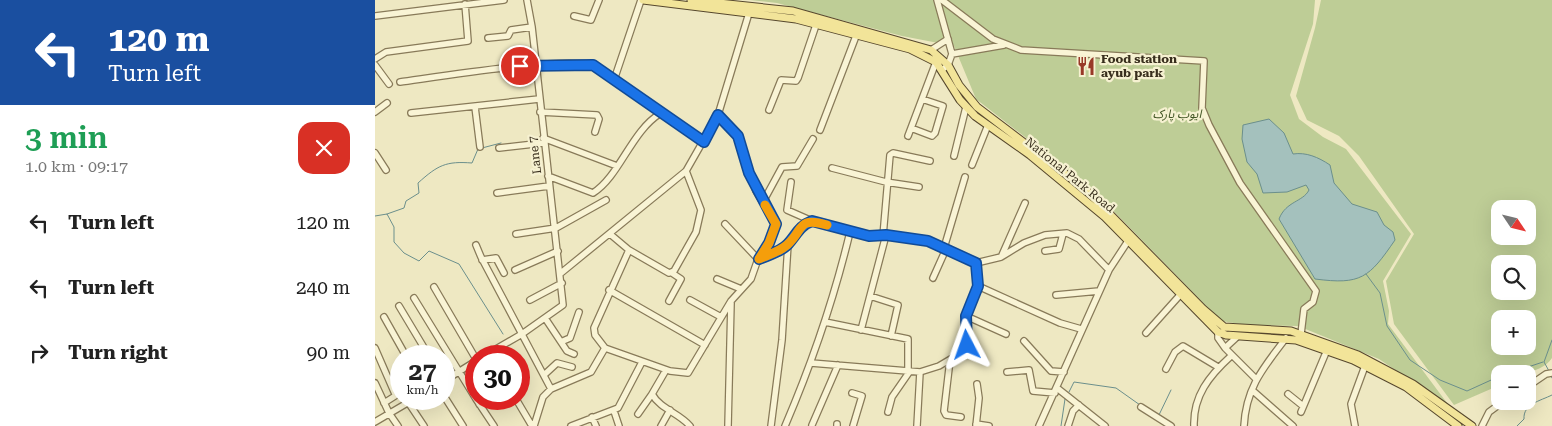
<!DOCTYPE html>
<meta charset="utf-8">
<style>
:root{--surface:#fff;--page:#f2f2f2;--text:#222;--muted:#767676}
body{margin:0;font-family:"Roboto Serif","Noto Sans Arabic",serif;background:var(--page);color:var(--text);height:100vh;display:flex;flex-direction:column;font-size:19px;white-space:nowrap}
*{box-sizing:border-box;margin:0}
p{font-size:16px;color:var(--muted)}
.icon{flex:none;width:28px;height:28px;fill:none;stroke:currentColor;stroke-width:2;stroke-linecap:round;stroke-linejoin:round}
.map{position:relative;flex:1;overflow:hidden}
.drawer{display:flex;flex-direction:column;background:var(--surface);width:375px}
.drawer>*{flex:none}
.top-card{background:#1a4fa0;color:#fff;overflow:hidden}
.needle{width:32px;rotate:125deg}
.tools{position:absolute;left:1116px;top:200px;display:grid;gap:10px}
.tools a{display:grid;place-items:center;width:45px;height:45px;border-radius:10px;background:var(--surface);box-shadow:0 5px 20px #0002;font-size:25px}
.speed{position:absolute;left:15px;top:345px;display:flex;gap:10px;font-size:25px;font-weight:700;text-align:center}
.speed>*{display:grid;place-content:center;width:65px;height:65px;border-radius:50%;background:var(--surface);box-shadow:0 5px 20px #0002;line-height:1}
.speed small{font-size:12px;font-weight:400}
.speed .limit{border:8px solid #d22;background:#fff;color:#111}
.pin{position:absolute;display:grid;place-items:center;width:42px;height:42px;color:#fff;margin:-21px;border:2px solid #fff;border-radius:50%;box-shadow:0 1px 5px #0007}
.me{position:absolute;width:55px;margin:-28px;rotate:356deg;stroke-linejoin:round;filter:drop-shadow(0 0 4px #0008)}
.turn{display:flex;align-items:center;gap:18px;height:105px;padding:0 25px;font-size:22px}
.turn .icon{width:65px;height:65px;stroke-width:2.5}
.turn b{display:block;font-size:35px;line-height:42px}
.round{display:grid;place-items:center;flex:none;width:52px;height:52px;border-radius:15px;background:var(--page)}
.headline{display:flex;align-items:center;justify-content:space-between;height:85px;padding:0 25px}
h1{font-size:30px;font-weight:600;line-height:38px;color:#1e9e55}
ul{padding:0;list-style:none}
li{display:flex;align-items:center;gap:15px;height:65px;padding:0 25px}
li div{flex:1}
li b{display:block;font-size:19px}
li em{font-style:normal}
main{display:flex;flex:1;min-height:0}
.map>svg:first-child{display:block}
</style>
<main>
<section class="drawer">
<div class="top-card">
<div class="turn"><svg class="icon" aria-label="left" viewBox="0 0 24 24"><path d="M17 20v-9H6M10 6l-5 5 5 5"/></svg><div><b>120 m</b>Turn left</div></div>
</div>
<div class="headline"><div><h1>3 min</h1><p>1.0 km · 09:17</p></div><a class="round" style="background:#d93025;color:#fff"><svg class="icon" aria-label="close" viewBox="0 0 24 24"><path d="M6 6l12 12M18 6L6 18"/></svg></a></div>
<ul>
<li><svg class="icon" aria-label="left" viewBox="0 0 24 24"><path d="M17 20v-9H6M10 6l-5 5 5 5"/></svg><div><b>Turn left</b></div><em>120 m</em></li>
<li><svg class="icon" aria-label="left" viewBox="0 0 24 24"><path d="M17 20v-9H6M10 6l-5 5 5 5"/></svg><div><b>Turn left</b></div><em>240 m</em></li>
<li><svg class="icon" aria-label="right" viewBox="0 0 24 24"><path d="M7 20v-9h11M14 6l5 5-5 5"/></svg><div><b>Turn right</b></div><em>90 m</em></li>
</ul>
</section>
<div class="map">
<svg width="1177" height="426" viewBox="0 0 1177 426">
<rect width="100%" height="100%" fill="#eee8c2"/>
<!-- green -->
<path fill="#becd96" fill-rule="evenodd" d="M375 0H940L938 24 915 95 924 119 948 137 971 149 1036 234 1008 281 1014 311 1013 324 1075 407 1004 359 923 326 872 325 846 321 718 190 601 99 579 46 527 36 402 3Z
M946 0H1177V358C1166 374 1142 374 1125 374V385L1079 405 1019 324 1011 281 1039 234 984 156 964 136 932 120 921 96 940 28ZM1125 209H1152V236H1125ZM1125 264H1152V291H1125ZM1125 319H1152V346H1125Z"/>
<!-- water -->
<path fill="#a4c1bd" stroke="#6b8f8c" d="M894 119 909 133 918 154C931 152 943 157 955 165L959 183 977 204 1002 212 1009 225 1018 232 1020 240C994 278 986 285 940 279L904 219C911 201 928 202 934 190L931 185 912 192 888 193 882 174 872 162 867 139 868 125Z"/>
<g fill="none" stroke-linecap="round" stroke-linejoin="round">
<!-- stream -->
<path stroke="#6b8f8c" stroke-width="1" d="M107 148 126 143
M12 214 29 208 31 201 44 193 43 183C63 165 71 161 97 163L103 149
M0 216 12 214 19 227V242L29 253 44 261 54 251 84 264 128 334
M991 274 1005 293 1012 326 1035 360 1065 380 1092 391 1125 376
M1174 371 1169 362 1177 340
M1132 374 1168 362
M1175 374 1177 378
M694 392 699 382 741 388 765 405
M783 417 796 390
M686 426 690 399
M1142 426 1149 419C1148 404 1165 401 1177 395"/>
<!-- minor casing -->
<g stroke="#887a59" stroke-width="8">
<path id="minor" d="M562 0 577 54 573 65 567 70
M567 0 618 39 646 50 829 61 827 108 834 125 865 183 941 291 938 302 929 309 926 334
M0 16 129 0
M199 16 216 20 224 0
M113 38 133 36 136 30 157 27
M556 50 573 39
M577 54 629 45
M0 59 11 52 93 41 90 4
M0 65 14 84
M239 80 266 0
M25 82C56 78 201 54 222 67L329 141
M100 107 105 147
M394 110 406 80 421 81 423 78 441 25
M0 112 12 103
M165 112 222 115 224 119 220 132
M36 113 164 99
M343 115 363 136 381 191 401 224 394 243 383 259 350 224
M536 128 557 136 560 133 568 106 547 99
M445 130 481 36
M533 136 561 62
M168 138 242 166
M124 148 168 143
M0 153 11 170
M579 156 591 107
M597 165 613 125
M457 168 511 182 544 187
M173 176 218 193C245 176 256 131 286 113
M416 182 412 210 437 221
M122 193 174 186
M388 202 407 167 422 166 438 139
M141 234 181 228 231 200
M235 234 254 250 294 273 299 271 321 232 326 210 311 171
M508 236 515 155 518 153 555 161
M101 245 106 257 176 389 216 372 230 348 220 335 219 328 254 250
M569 248 590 177
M670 251 684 249 688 234
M627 255 650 203
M107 260 121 258 129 273
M601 263 603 286 685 323 706 329
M140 270 183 251
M186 273 311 171 343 115 374 13
M558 278 571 249
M342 279 366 289
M59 287 101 359
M234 290 330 345
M681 295 724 291
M495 296 523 305 516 336
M39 298 101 399
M155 300 187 283
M315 300 346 317
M294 301 306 279 297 273
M24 306 54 356
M591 316 631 334
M9 317 31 356
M170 318 192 351 199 354
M450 322 533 339V371
M486 330 511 235
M843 332V338L850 348
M771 333 805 295
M863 336 850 348 880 378
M188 341 195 338 204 312
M649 341 676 371 689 372
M0 348 20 394V396L9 403
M230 348 295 371 313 373 356 301 376 279 383 259C393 255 406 252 413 244 422 234 424 226 437 221L494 236 511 235 553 241 601 263 626 257 649 243 670 235 692 233 704 239 734 270 753 241
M109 356 147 334 188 305 157 27 152 0
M575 360 569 411 571 415 586 417
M436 363 545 372
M791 369 800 352 808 346 843 367
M291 370 277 394C285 409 304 413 315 426
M632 372 654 370 658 391 680 393
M169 375 182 363 197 367
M69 381 101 361
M0 383 14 413 23 426
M1152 387 1171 374 1177 373
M682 388 730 426
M877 390 918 426
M477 393 487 396 478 426
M913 394 928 406
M69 396 88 426
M101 399 119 426
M141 399 157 426
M33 402 49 426
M104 404 117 399
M766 407 796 426
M239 411 244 426
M513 412 517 397 535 371
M926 412 952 350
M263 414 277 394
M217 417 221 426
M0 422 39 399
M601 424 614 426
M437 425 463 365
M159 426 168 397 176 389
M196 426 243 408 267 362
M286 426 295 410
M353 426 356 303
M396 426 407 340 413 244
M410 426C437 363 459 299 475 232
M462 426V424
M542 426 545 372 564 366 591 350V316L603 286
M601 426 604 398 602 384
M664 426 734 270
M693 426 698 411 704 405
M819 426C818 396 834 376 856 356
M869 426C871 387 889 367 911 338
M980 426 976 404 990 366
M1107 426 1114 412 1129 401"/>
</g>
<!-- major casing -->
<g stroke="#56472d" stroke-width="9">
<path id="major" d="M268 0 421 19 535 49 561 62 585 100 600 116 655 155 730 217 843 332 851 335 921 340 978 360 1031 387 1083 426
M316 0 418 11 556 50 573 65 584 85 602 107 709 188 828 309 849 327 916 331 983 355 1038 384 1097 426"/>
</g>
<!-- minor -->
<use href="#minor" stroke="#f9f4d5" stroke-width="5.5"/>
<!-- major -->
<use href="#major" stroke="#f2e499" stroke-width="7"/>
</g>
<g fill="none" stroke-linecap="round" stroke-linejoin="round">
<!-- route casing -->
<g stroke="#114b97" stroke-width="12">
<path id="route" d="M145 66 218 65 329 142 343 115 363 136 374 173 401 224 394 243 384 259C393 255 406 252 413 244 422 234 424 226 437 221L494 236 511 235 553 241 601 263 603 286 591 316 592 345"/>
</g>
<!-- route -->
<use href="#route" stroke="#1a73e8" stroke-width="9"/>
<!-- slow -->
<path stroke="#f59e0b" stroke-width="9" d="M390 205 401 224 394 243 384 259C393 255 404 252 412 245 429 230 422 216 452 225"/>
</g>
<!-- icons -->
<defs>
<g id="restaurant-bare" transform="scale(1.5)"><path d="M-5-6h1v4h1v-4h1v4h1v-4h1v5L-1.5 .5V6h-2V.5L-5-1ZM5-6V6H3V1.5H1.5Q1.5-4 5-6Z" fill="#983928" stroke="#f6f1d1" stroke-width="2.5" paint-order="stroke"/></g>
</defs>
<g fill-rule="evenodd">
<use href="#restaurant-bare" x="711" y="66"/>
</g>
<g text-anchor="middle" stroke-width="4.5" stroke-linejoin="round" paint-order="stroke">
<!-- poi labels -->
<g font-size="12" font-weight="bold" fill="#382e1d" stroke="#f6f1d1" text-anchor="start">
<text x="726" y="63">Food station<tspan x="726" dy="14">ayub park</tspan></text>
</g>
<!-- park labels -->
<g font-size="12" font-style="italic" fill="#415524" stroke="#f6f1d1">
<text x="802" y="118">ایوب پارک</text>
</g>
<!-- street labels -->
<g font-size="12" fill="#382e1d" stroke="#f6f1d1">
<text transform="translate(160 155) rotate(-97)" y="4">Lane 7</text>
<text transform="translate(695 175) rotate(39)" y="4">National Park Road</text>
</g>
</g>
</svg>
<div class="tools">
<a><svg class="needle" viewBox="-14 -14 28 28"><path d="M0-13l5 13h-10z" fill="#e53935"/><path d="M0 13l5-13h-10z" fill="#767676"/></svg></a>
<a><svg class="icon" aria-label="search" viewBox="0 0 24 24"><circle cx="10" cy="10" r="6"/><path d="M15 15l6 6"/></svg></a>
<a>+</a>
<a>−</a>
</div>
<div class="speed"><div>27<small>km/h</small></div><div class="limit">30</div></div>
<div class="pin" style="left:145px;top:66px;background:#d93025"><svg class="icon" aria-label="arrive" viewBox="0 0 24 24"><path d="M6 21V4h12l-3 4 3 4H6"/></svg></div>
<svg class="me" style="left:592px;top:345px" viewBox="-20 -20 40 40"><path d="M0-17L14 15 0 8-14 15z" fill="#1a73e8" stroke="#fff" stroke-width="4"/></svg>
</div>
</main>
